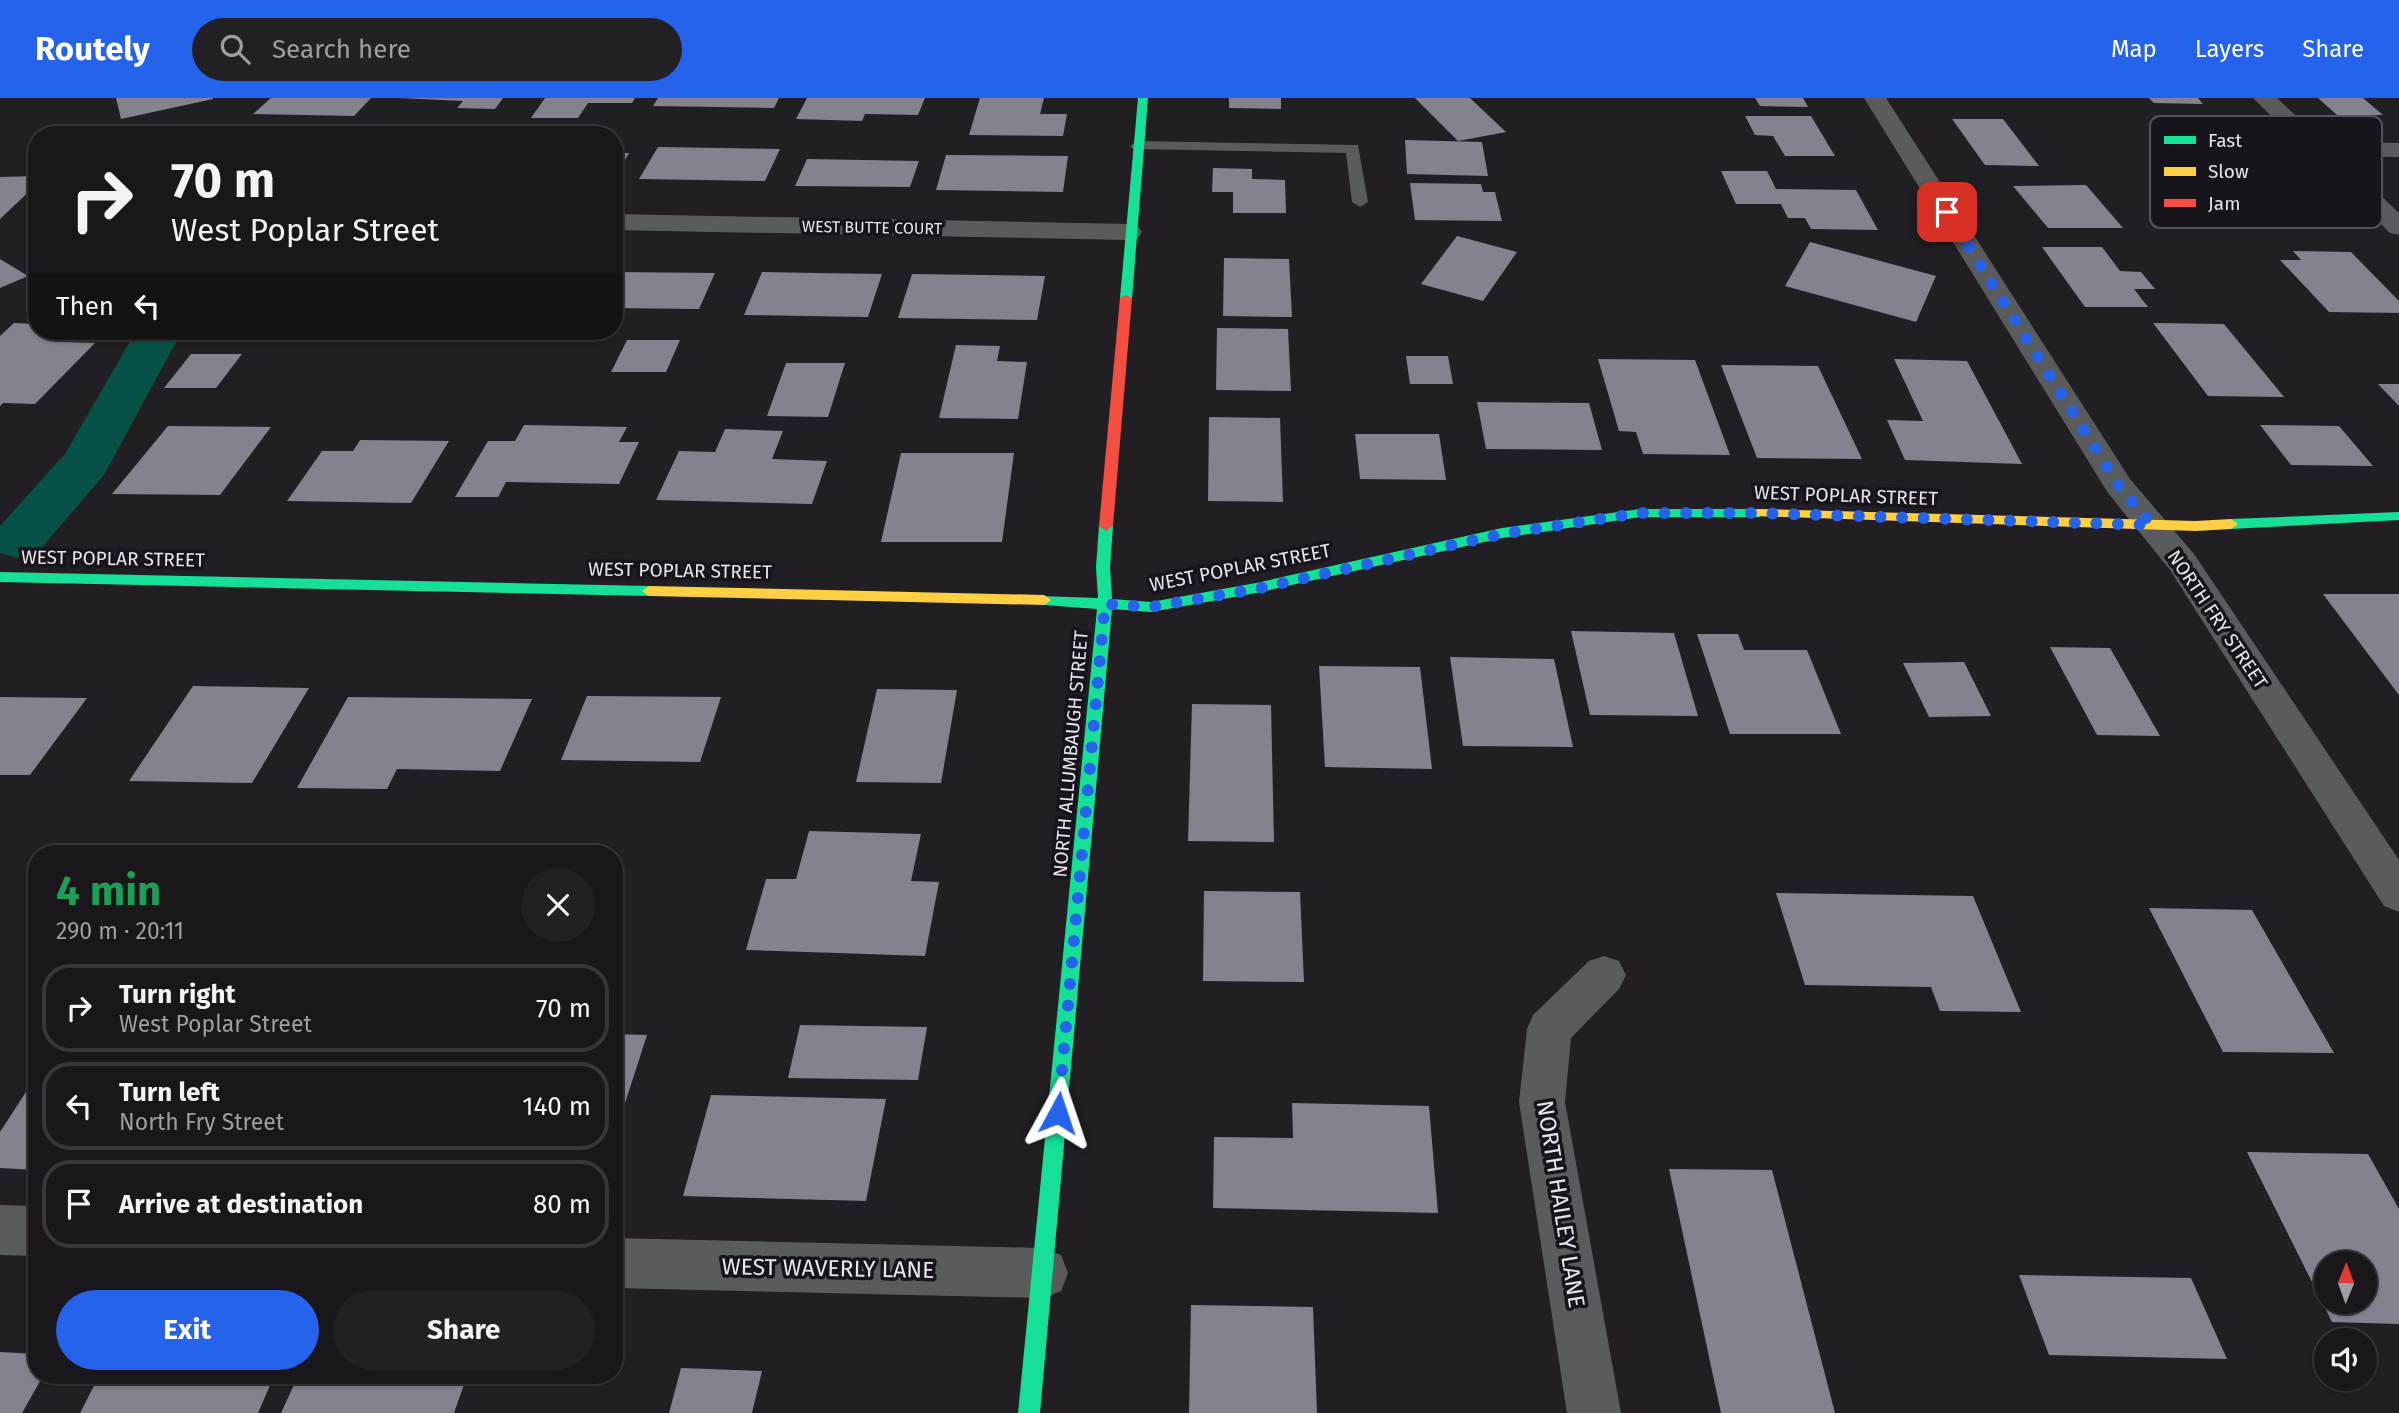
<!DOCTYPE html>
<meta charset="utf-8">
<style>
:root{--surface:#19171b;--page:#222024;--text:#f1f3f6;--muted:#9f9fa3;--line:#37363a;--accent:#2563eb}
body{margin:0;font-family:"Fira Sans",sans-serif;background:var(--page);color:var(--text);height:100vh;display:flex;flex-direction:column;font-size:26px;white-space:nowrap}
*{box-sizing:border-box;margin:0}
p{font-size:23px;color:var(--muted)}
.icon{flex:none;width:38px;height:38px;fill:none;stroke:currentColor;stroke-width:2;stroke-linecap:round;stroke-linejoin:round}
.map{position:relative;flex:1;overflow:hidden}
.details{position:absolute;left:28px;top:747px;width:595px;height:539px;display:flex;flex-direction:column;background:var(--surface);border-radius:28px;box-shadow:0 2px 5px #0004,0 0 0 2px var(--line)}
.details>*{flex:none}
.banner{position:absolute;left:28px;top:28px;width:595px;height:214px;border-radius:28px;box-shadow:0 2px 5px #0004,0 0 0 2px var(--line);background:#19171b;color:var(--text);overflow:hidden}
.needle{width:46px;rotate:1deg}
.fabs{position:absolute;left:2314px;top:1153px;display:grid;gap:14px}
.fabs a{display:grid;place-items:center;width:63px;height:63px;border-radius:50%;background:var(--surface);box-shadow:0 2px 5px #0004,0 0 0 2px var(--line);font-size:35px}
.pin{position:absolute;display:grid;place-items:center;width:60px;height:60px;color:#fff;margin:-30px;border-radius:14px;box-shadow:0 4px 10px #0006}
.me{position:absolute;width:77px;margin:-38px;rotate:5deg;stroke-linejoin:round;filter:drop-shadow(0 0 5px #0008)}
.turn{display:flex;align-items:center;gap:24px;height:147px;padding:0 28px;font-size:32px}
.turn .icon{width:91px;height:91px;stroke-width:2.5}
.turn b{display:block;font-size:49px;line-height:60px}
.then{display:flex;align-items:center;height:66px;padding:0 28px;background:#0003;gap:14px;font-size:26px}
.round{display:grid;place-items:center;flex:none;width:74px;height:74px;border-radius:37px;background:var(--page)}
.overview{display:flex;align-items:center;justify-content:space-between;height:119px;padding:0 28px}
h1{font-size:42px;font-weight:700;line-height:52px;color:#1e9e55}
.button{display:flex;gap:14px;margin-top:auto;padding:14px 28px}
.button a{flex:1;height:80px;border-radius:42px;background:var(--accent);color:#fff;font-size:28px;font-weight:700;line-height:80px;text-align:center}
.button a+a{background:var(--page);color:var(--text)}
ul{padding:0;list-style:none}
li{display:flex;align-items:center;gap:21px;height:88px;margin:0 14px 10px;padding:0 14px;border:4px solid var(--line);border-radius:28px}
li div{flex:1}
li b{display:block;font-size:26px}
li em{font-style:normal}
header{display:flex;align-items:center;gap:42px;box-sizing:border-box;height:98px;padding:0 35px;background:var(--accent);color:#fff}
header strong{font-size:33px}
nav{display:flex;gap:38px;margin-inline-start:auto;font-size:24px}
.search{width:490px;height:63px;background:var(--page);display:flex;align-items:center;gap:18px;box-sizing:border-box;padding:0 24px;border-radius:38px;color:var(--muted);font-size:26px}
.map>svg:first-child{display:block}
</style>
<header>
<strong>Routely</strong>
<div class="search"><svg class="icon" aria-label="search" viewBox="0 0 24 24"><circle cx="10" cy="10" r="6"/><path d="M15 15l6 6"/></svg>Search here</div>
<nav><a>Map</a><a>Layers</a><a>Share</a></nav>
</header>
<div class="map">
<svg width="2399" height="1315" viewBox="0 0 2399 1315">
<rect width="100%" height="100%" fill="#211f24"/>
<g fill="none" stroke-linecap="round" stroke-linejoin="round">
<!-- canal -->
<path fill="#085147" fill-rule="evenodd" d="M136 233H182L104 377 37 455 18 460 0 455V428L65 356Z"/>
</g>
<!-- building -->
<path fill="#86808f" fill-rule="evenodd" d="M116 0H213V1L121 21Z
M271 0H371L354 18 253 16Z
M398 0H503L495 11 457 10 463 3Z
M545 0H635L632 5H588L578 20H531Z
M658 0H779L774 10 653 8Z
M807 0H925L918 17 865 16 862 23 796 21Z
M980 0H1044L1040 16H1067L1063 38 969 37Z
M1229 0H1281V11L1229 10Z
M1415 0H1470L1506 34 1458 43Z
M1755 0H1803L1808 9 1760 8Z
M2149 0H2198L2203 6 2154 5Z
M2318 0H2363L2383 17H2337Z
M1745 18H1811L1835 58H1785L1773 38 1755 37Z
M2166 19 2221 20 2273 74 2217 73 2195 49H2170L2150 26H2173Z
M1952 21H2003L2039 68 1985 67Z
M1405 42 1482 44 1488 78 1407 76Z
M658 49 780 51 765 83 639 81Z
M614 55H629L614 81Z
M946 57 1068 58 1063 94 936 92Z
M807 61 919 63 910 89 795 88Z
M1213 70 1252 71V81L1285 82 1286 115H1233V94H1212Z
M1721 73H1767L1776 91 1856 92 1878 132 1811 131 1805 120H1788L1781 106H1736Z
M37 78V86L0 121V79Z
M1410 85 1481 86 1483 94H1495L1502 123 1415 122Z
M2086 87 2123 130H2048L2013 88Z
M1457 138 1517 154 1483 203 1421 186Z
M1810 144 1936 178 1916 224 1785 188Z
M2042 149H2102L2120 173 2141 174 2155 191H2134L2148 209H2085Z
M2293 153 2351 154 2399 203V215L2329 214 2280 162H2301Z
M1224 160 1289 161 1292 219 1223 218Z
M0 161 28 178 0 190Z
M614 174 715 175 699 211 614 210Z
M762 174 816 175 882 176 868 219 744 217Z
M912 176 1045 178 1037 222 898 220Z
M14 225 37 226V233H74L63 244 95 245 35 306 3 305 0 308V238Z
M2153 225 2224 226 2284 299 2208 298Z
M1217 230 1288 231 1291 293 1216 292Z
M627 242H680L666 274H611Z
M956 247 1000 248 997 263 1027 264 1018 321 939 320Z
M191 256H242L216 290H164Z
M1406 258H1448L1453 286H1410Z
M1598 261 1695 262 1730 357 1643 356 1636 334 1619 333Z
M1894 261 1967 263 2022 366 1905 362 1887 322 1923 323Z
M786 265H845L828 319 767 318Z
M1721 267 1818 268 1862 361 1757 360Z
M2378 286H2399V308Z
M1477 304 1589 305 1602 352 1486 351Z
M1209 319 1280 320 1283 404 1208 403Z
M524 327 627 329 619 344H639L619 386 506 384 498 399H455L488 343H515Z
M2260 327 2339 328 2373 368 2291 367Z
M168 328 271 329 220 397 112 396Z
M725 331 783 333 772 361 827 363 812 406 656 402 679 353 715 354Z
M1355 336H1439L1446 382 1360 381Z
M360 342 449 343 411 405 287 403 322 353H353Z
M901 355H1014L1002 444H881Z
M2323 496H2399V597Z
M1571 533 1674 535 1698 618 1590 617Z
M1697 536H1738L1744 552H1807L1841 636H1730Z
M2050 549 2110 550 2160 638 2097 637Z
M1450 559 1554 561 1573 649 1463 648Z
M1964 564 1991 618 1929 619 1903 565Z
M1319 568 1420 569 1432 671 1325 669Z
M193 588 309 590 252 685 129 683Z
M877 591 957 592 941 685 856 684Z
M587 598 721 599 700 664 561 662Z
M0 599 87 600 30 677H0Z
M348 599 532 601 500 673 397 671 387 691 297 690Z
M1192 606 1271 607 1274 744 1188 743Z
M809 733 921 736 911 783 939 784 925 858 746 852 766 781H796Z
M1204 793 1300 794 1304 884 1203 883Z
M1776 795 1973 798 2021 914 1940 913 1931 889 1805 887Z
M2149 810 2252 812 2334 955 2223 954Z
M800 927 927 929 918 982 788 980Z
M614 936 647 937 619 1024H614Z
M37 977V1072L0 1070V1034Z
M711 997 886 1001 866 1103 683 1098Z
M1292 1005 1429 1008 1438 1115 1213 1110 1214 1039 1293 1040Z
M2247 1054 2368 1056 2399 1111V1226L2332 1224ZM2326 1166H2364V1204H2326Z
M1669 1071 1772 1072 1835 1315H1721Z
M2019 1177 2191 1180 2227 1261 2049 1257Z
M1191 1207 1313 1209 1317 1315H1189Z
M0 1254 37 1256V1278H43L22 1315H0Z
M681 1270 762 1273 752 1315H669Z
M99 1278H274L258 1315H80Z
M298 1278H467L454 1315H281Z"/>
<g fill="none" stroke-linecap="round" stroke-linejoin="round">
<!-- lane -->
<path fill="#5a5b5c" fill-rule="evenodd" d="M1138 43 1358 47 1368 104 1360 109 1352 104 1346 55 1133 51 1130 48Z"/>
<!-- street -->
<path fill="#5a5b5c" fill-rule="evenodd" d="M1864 0H1886L2130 381 2194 456 2399 762V814L2384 808 2170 472 2108 395Z
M2253 0H2277L2323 43 2399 45V59L2339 58 2399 115V137L2390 135Z
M614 116 1129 126 1138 128 1142 134 1138 140 1129 142 614 132Z
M1604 858 1619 863 1626 877 1619 891 1571 940 1565 1004 1621 1315H1567L1519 1004 1527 931 1533 917 1589 863Z
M0 1107 37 1108V1158L0 1157Z
M614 1140 1043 1150 1061 1157 1068 1175 1061 1193 1043 1200 614 1190Z"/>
<!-- fast -->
<path fill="#16e098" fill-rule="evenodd" d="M1138 0H1148L1132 200 1126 203 1120 200Z
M1640 411H1759L1766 415 1759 419H1640L1502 440 1256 495 1151 514 1112 511 1040 1315H1018L1097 511 1044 507 1037 502 1039 498 1098 500 1096 469 1099 428 1106 423 1113 428 1110 469 1112 501 1151 504 1256 485 1502 430Z
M2399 414V422L2231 431 2224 426 2231 421Z
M0 474 649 488 656 493 649 498 0 484Z"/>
<!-- slow -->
<path fill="#ffcf43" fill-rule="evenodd" d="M1759 411 2196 423 2231 421 2238 426 2231 431 2196 433 1754 418V412Z
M649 488 1044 497 1051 502 1044 507 649 498 642 493Z"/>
<!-- jam -->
<path fill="#f24e42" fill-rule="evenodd" d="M1126 197 1132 200 1113 428 1106 433 1099 428 1120 200Z"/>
</g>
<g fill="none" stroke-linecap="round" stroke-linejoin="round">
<!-- route -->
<path stroke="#2563eb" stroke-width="12" stroke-dasharray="0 21.6" d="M1058 1015 1105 506 1151 509 1256 491 1502 436 1640 415H1756L2152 427 2119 388 1947 114"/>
</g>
<g text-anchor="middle" stroke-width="7" stroke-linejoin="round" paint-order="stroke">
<!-- far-street labels -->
<g font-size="16" fill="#e7e5ec" stroke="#17141c">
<text transform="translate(872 129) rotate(1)" y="6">WEST BUTTE COURT</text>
</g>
<!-- street labels -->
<g font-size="19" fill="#e7e5ec" stroke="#17141c">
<text transform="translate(1846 397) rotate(2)" y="7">WEST POPLAR STREET</text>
<text transform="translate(113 460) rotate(1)" y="7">WEST POPLAR STREET</text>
<text transform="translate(1240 469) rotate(-11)" y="7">WEST POPLAR STREET</text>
<text transform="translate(680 472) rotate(1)" y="7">WEST POPLAR STREET</text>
<text transform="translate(2218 521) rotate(56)" y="7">NORTH FRY STREET</text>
<text transform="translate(1070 656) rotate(-85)" y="7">NORTH ALLUMBAUGH STREET</text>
</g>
<!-- near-street labels -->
<g font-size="23" fill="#e7e5ec" stroke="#17141c">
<text transform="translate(1561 1106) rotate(81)" y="8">NORTH HAILEY LANE</text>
<text transform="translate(828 1170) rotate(1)" y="8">WEST WAVERLY LANE</text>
</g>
</g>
<!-- legend -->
<rect x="2150" y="18" width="232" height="112" rx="10" fill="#17141c" stroke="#55535a" stroke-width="2"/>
<rect x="2164" y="38" width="32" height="8" fill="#16e098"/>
<rect x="2164" y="69" width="32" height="9" fill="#ffcf43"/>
<rect x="2164" y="101" width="32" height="8" fill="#f24e42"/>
<g font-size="19" fill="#e7e5ec">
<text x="2208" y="49">Fast</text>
<text x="2208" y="80">Slow</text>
<text x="2208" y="112">Jam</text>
</g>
</svg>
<div class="fabs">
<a><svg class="needle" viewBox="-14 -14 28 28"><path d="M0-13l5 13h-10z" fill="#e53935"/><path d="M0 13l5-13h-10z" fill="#9f9fa3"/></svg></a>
<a><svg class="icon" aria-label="sound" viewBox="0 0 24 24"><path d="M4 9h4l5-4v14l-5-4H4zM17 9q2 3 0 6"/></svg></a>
</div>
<div class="pin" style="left:1947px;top:114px;background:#d93025"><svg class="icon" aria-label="arrive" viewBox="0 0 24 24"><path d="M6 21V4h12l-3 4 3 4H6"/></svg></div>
<svg class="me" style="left:1058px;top:1015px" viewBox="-20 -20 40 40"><path d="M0-17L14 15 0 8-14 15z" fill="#2563eb" stroke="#fff" stroke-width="4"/></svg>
<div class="banner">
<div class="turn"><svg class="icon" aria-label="right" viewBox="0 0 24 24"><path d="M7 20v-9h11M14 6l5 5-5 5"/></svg><div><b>70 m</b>West Poplar Street</div></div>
<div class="then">Then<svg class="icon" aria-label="left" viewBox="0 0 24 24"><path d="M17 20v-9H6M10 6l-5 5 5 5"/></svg></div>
</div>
<section class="details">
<div class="overview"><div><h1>4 min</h1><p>290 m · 20:11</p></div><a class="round"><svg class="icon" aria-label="close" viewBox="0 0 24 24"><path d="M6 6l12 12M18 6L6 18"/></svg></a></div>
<ul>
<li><svg class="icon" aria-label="right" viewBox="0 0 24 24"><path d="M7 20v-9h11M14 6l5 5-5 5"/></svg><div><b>Turn right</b><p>West Poplar Street</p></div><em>70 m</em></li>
<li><svg class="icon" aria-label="left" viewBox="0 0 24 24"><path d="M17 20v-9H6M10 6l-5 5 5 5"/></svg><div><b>Turn left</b><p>North Fry Street</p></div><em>140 m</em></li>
<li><svg class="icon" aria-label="arrive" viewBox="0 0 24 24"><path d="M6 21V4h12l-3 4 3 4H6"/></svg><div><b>Arrive at destination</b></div><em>80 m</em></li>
</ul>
<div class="button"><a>Exit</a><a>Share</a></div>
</section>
</div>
